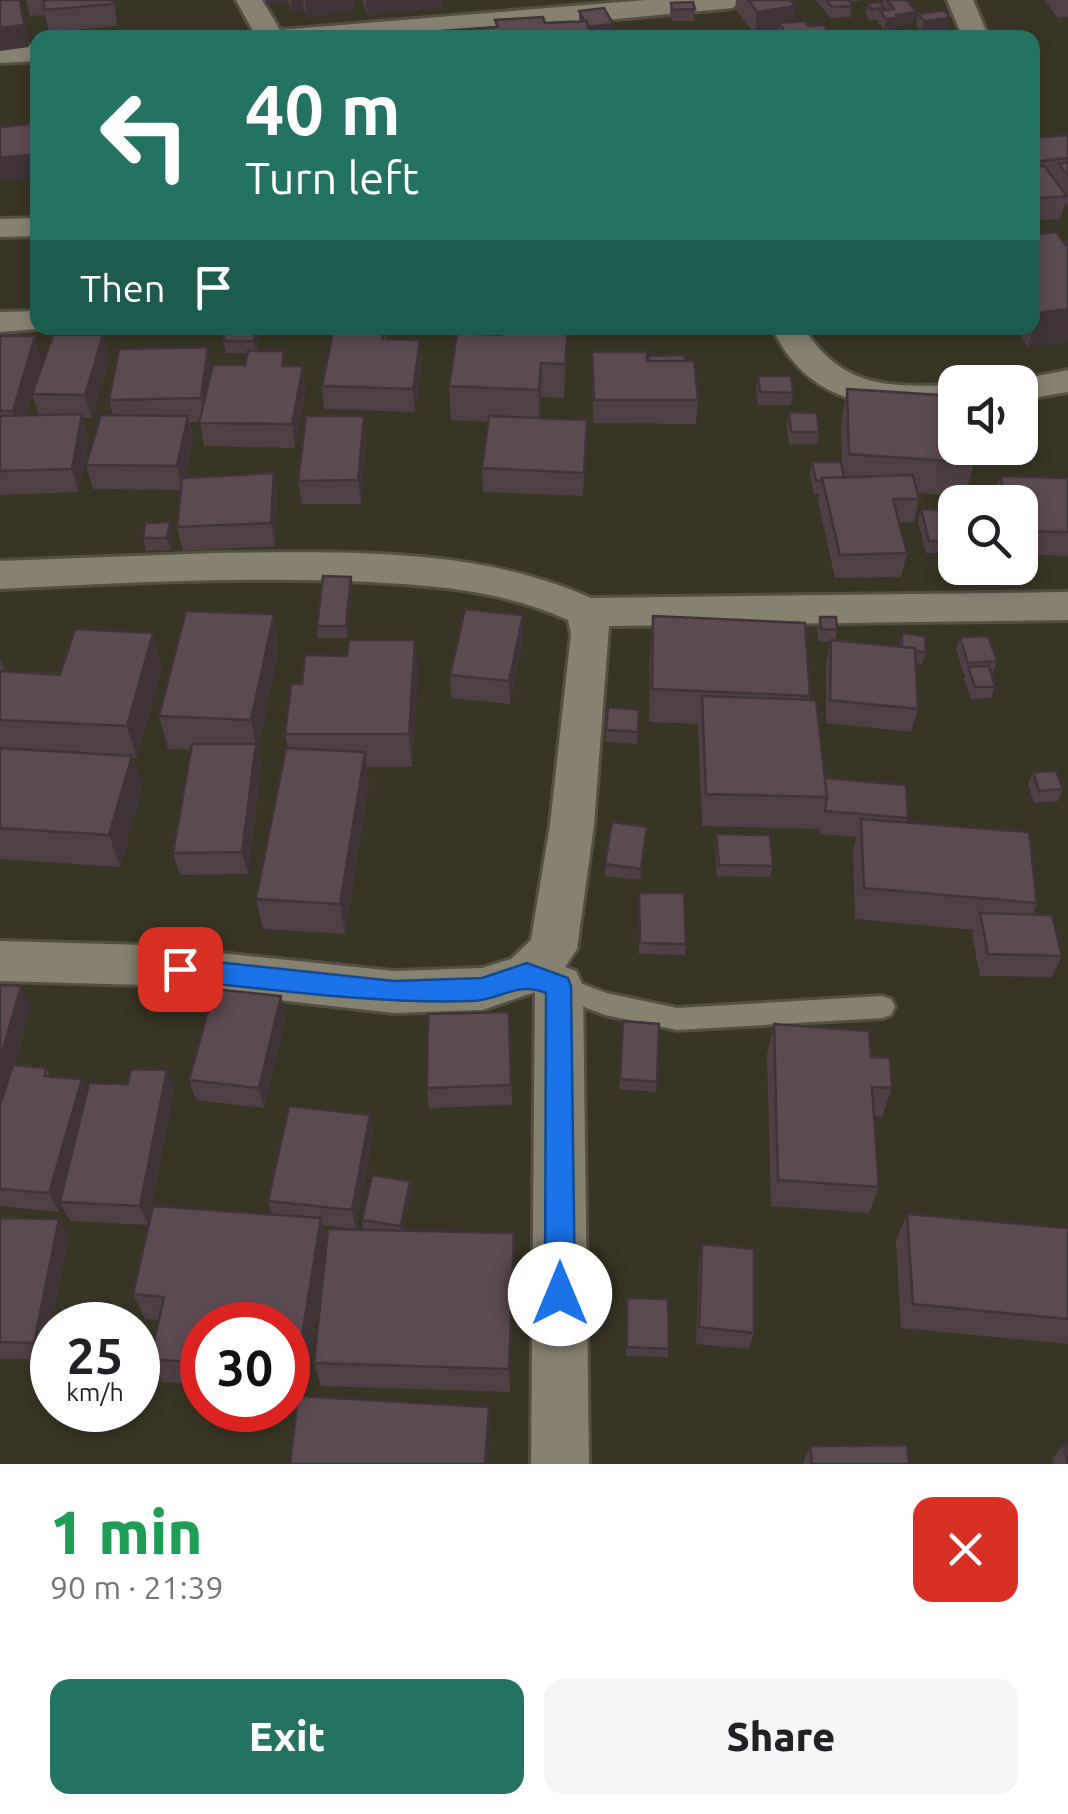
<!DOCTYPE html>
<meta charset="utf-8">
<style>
:root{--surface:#fff;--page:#f6f6f6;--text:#202124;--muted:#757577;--accent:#247261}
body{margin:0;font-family:Ubuntu,sans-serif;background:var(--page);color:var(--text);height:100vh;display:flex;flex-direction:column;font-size:38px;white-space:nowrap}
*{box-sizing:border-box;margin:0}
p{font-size:32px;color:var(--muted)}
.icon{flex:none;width:55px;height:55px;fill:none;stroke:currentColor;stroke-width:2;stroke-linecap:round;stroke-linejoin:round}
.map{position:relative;height:1464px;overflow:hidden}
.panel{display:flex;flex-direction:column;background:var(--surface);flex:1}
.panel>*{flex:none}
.top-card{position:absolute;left:30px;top:30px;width:1010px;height:305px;border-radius:20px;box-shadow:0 5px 15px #0003;background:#247261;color:#fff;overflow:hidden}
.fabs{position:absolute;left:938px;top:365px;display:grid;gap:20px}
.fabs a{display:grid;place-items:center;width:100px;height:100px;border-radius:20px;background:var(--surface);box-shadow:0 5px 15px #0003;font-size:50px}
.speed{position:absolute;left:30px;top:1302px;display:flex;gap:20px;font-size:50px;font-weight:700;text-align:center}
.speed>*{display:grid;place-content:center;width:130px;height:130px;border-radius:50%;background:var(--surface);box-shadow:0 5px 15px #0003;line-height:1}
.speed small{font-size:25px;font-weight:400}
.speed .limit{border:15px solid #d22;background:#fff;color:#111}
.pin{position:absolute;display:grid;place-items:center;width:85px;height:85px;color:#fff;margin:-42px;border-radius:20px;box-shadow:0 5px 15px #0006}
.me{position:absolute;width:110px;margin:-55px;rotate:0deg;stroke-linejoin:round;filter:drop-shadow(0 0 8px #0008)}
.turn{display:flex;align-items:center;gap:35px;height:210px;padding:0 50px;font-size:45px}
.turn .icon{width:130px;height:130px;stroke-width:2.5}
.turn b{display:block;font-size:70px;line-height:85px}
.then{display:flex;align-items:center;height:95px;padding:0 50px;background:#0003;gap:20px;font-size:38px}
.round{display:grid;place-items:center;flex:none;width:105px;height:105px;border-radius:20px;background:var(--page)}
.head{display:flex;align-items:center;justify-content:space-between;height:170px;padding:0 50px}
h1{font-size:60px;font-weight:800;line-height:75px;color:#1e9e55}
.cta{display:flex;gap:20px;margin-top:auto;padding:20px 50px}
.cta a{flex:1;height:115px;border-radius:20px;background:var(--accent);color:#fff;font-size:40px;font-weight:800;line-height:115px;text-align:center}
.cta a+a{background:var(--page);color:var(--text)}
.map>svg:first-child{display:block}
</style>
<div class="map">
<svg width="1068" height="1464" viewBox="0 0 1068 1464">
<rect width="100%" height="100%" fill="#383524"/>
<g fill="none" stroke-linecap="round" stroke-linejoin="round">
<!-- lane casing -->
<g stroke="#535042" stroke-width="6">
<path id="lane" d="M554 973 606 993 677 1008 882 996 891 999 895 1007 891 1015 882 1018 677 1030 605 1015 545 992 541 984 545 976Z"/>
</g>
<!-- street casing -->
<g stroke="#535042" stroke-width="6">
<path id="street" d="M236 0H262L280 30 646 0H745L732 8 415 38H257Z
M947 0H973L989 38H963Z
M38 45V61L0 63V47Z
M38 218V236L0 237V219Z
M38 311V328H50L0 332V312Z
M772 328H804C842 389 890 387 955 385V407C876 409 810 407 772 328Z
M1068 370V392L1020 400V382H1007Z
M215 553C340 552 475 546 591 598L1068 592V620L609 626 594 825 577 949 565 967 576 971 583 986 589 1464H531L535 992 482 1010 394 1013 144 985 0 981V941L144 945 394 971 482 968 511 959 531 940 550 825 571 634 568 620C497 588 421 584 344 581 229 577 115 583 0 589V561Z"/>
</g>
<!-- lane -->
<use href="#lane" fill="#878270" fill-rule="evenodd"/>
<!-- street -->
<use href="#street" fill="#878270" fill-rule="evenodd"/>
</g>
<!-- wall -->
<path fill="#4f4046" d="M26 0H114L117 26 49 32 45 15 30 16Z
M264 0H355V10L307 17 304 9 292 11 288 2 267 5Z
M362 0H442L443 7 367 15Z
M736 0H790L794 22H806L815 26 832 38H778L779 30 755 34 735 9Z
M815 0H864L850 2 852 6 850 17 831 18Z
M883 0H907L914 24 897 26 896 29 884 30 878 22V20H869L866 14 868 3 882 6Z
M1044 0H1068V17L1058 18Z
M671 3 695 9 694 21H672L670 14Z
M579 11 613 36 596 38H442V31L496 27 495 20 545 23 579 21Z
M918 14 950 18 948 29 922 32 916 25Z
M1068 135V206L1065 203 1060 219 1032 221V138Z
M1032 235 1068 248 1028 347 1015 328H1032Z
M226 328H260L257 351 286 366 306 390 295 448 204 446 200 422H190L193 439 185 478 274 473 277 497 275 546 183 551 177 527 181 490 93 489 86 465 113 415 109 400 245 365 247 353H226L223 341Z
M385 328 386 339 422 364 415 412 324 409 322 386Z
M103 335 109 359 92 418H83L89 438 78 492 0 495V336L42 359 26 416 39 415 32 394Z
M592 352 647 361 698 400 696 424 593 423Z
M567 358 564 398 541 397 540 418 587 420 583 496 483 492 482 468 488 422 451 420 449 386Z
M758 376 793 393 791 405H758L756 388Z
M847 389 974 463 965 496 918 493 919 499 914 522 899 523 907 553 901 577 835 578 818 501 819 494H814L810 474 812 462 842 466 841 423Z
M789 412 819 432 817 444H789L787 424Z
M364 416 366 439 361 504H302L298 481Z
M1000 476 1068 478V556L1020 554V502H994V499Z
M921 509 955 510V553H926L918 521Z
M170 522 172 535 170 550 146 551 143 538Z
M351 577 352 589 347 638H318L317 626Z
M653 616 810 696 825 779 908 818 906 823 1037 903 1033 914 1062 956 1052 977 980 976 972 935 974 930 855 919 853 851 856 837 820 834V827L819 829 702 826 698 724 649 722 650 649Z
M820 617 837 630 835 641 899 647 902 633 926 652 922 664 916 663 918 709 911 732 826 723V664L830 642 818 641 817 629Z
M960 637 997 661 993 673H991L995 687 991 698 971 699 964 679 966 675H964L956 649Z
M523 639 510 704 451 698 450 675Z
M415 640 418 673 412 767H367L369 784 345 934 263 929 256 899 288 748 285 734 302 684Z
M279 647 258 751 261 766 248 874 180 875 173 853 191 750 168 749 159 716Z
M0 659 4 668 2 672 60 675 162 666 137 758H133L142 788 120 867 0 859Z
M608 707 639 710 637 744 605 742Z
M1033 772 1063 789 1058 801 1034 803 1028 784Z
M647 827 640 880 605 876V864Z
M716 834 773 866 770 877 717 876 715 846Z
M639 893 686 944 685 955 639 954Z
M0 985 30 1007 15 1065 46 1068 50 1076 87 1090 128 1084 167 1070 174 1090 148 1225 70 1221 61 1204 59 1212 0 1206Z
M281 996 286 1017 264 1108 196 1100 189 1080Z
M509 1012 512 1105 429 1108 427 1088Z
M623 1021 657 1082 656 1092 619 1089Z
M774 1024 871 1057 892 1088 882 1117 874 1116 879 1187 869 1213 771 1206 767 1054Z
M370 1115 373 1134 356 1229 323 1225 327 1242 363 1229 362 1220 412 1190 403 1230 514 1233 510 1392 321 1386 314 1363 325 1260 309 1365 288 1364V1325H202V1385L162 1382 150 1359 159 1320 145 1319 133 1294 272 1215 268 1201Z
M907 1214 1068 1228V1344L901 1328 896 1240Z
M0 1218 59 1219 69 1237 45 1359H0Z
M702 1244 754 1333 749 1349 696 1344 699 1262Z
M627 1298 669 1349 668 1357 626 1356Z
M1064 1444 1068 1464H1053L1052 1459Z
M810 1446 909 1464H804V1460Z"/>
<!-- shaded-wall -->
<path fill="#403439" d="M20 0 24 11 29 47 0 51V28Z
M266 0H288V2L267 5Z
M291 0H303L304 9 292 11Z
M305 0H355V10L307 17Z
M366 0H442L443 7 367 15Z
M796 6 793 28 779 23V30L755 34 757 12Z
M916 12 914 24 897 26 896 29 884 30 886 19 896 15Z
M950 18 948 29 922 32 924 21Z
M613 24V36L591 38 588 27Z
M38 154V177L0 181V158Z
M1068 309V342L1028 347 1038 313Z
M256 328H260L256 353 254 341Z
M568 328 567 358 564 398 565 364Z
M103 335 109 359 92 418 85 395Z
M35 336 42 359 20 434 13 411Z
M420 340 422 364 415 412 413 389Z
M208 347 212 370 206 422 201 398Z
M541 363V397L539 424V390Z
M303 366 306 390 295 448 292 424Z
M82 414 89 438 78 492 72 469Z
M188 416 193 439 182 490 177 466Z
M364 416 366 439 361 504 358 480Z
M274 473 277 497 275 546 271 523Z
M170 522 172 535 170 550 167 538Z
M351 577 352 589 347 638 346 626Z
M274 614 279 647 258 751 261 766 248 874 242 852 256 746 251 720Z
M523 615V639L510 704 509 681Z
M153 633 162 666 137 758 127 726Z
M415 640 418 673 412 767 409 734Z
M365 752 369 784 345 934 340 904Z
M132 756 142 788 120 867 109 835Z
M21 986 30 1007 0 1119V1060Z
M281 996 286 1017 264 1108 259 1088Z
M167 1070 174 1090 148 1225 140 1206Z
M82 1079 91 1099 59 1212 49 1193Z
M370 1115 373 1134 356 1229 352 1210Z
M410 1181 412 1190 402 1235 401 1226Z
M321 1218 327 1244 309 1365 301 1342Z
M59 1219 69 1237 45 1359 34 1343Z
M514 1233V1259L510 1392 509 1369Z
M489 1407 490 1428 488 1464H485Z"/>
<!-- building -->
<path fill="#5c4a51" stroke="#403439" stroke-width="2.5" d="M0 0H20L24 25 0 28Z
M44 0H112L113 4 44 10Z
M748 0H790L796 6 757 12Z
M826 0H849L852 6 832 7Z
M887 0H907L916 12 896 15 898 18 886 19 880 11 894 9Z
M693 2 695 9 672 10 671 3Z
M880 2 884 8 871 9 868 3Z
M604 8 613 24 588 27 587 21H584L579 11Z
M944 10 950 18 924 21 918 14Z
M543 17 545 23 587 21 591 35 554 38H443L442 31 498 27 495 20Z
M805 21 808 26 824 25 832 38H788L779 23Z
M381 31 383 38H339V35Z
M38 123V154L0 158V127Z
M1068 135V158L1032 162V138Z
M1068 162V176L1059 164Z
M1032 166H1044L1067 196 1032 199Z
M1056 232 1068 248V309L1038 313 1032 306V235Z
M226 328H256L254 341H223Z
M334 328H385L382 339 420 340 413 389 322 386Z
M502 328H568L565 364 541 363 539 390 449 386 457 333 501 335Z
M53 335H103L85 395 32 394Z
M0 336H35L13 411H0Z
M208 347 201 398 109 400 119 349Z
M248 351H284L282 366H303L292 424 199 423 213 365H245Z
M592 352H647V361H694L698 400H594Z
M684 355 685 361H649L648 356Z
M758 376H791L793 393 760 392Z
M847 389 955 396V448H972L974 463 849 454Z
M789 412 817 413 819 432H791Z
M82 414 72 469 0 471V416Z
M101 415 188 416 177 466 86 465Z
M306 416H364L358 480 298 481Z
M489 416 587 420 584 473 482 468Z
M812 462H841L844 477 822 478 821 481H816Z
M274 473 271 523 177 527 182 478Z
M913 475 919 499H893L907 553 840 555 822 478Z
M1000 476 1068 478V532L1020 531V502H1007Z
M921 509 955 510V541H929Z
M170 522 167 538H143L145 523Z
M323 576 351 577 346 626H317Z
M465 609 523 615 509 681 450 675Z
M186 611 274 614 251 720 159 716Z
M653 616 805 623 810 696 652 689Z
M820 617H836L837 630 821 629Z
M75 629 153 633 127 726 0 720V671L60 675Z
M902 633 925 636 926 652 915 651V648L902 647Z
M988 636 997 661 968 663 960 637Z
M349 640H415L409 734H285L291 684H302L305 655 347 656Z
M831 640 915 648 918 709 830 700Z
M989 666 995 687H975L968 667Z
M702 696 816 700 827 797 706 794Z
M608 707 639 710 638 732 606 730Z
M192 744H256L242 852 173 853Z
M0 748 132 756 109 835 0 828Z
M286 748 365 752 340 904 256 899Z
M1056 771 1063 789 1039 791 1033 772Z
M825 778 906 785 908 818 825 811 827 797Z
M861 819 1029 832 1037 903 864 888Z
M612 822 647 827 641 869 605 864Z
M716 834 770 835 773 866 719 865Z
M639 893H684L686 944 640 943Z
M980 913 1052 915 1062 956 988 954Z
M0 985 21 986 0 1060Z
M214 989 281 996 259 1088 189 1080Z
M509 1012 511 1085 427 1088 428 1014Z
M623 1021 659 1024 657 1082 620 1079Z
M774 1024 869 1031 871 1057 890 1058 892 1088 872 1087 879 1187 778 1180Z
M13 1065 46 1068 44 1076 82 1079 49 1193 0 1189V1105Z
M131 1069 167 1070 140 1206 60 1202 89 1083 128 1084Z
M289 1106 370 1115 352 1210 268 1201Z
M372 1175 410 1181 401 1226 362 1220Z
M153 1206 321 1218 301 1342 288 1341V1325H202V1363L150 1359 164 1297 133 1294Z
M907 1214 1068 1228V1319L913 1304Z
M0 1218 59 1219 34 1343 0 1342Z
M328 1229 514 1233 509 1369 314 1363Z
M702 1244 754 1249V1333L699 1327Z
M627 1298 668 1299 669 1349 627 1347Z
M298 1396 489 1407 485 1464H290Z
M1068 1443V1464L1064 1444Z
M907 1445 909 1464H812L810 1446Z"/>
<!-- route -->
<path fill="#1a73e8" stroke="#114b97" stroke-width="2.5" d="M180 958 394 981 482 978 527 963 568 978 571 986 575 1294 570 1304 560 1308 550 1304 545 1294 546 993C515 981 502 1000 472 1001 374 1004 278 990 180 980L171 977 167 969 171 961Z"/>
</svg>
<div class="fabs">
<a><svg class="icon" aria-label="sound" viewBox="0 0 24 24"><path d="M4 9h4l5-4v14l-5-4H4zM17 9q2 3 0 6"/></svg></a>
<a><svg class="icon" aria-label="search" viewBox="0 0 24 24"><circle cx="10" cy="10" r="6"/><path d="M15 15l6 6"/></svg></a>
</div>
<div class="speed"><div>25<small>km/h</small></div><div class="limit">30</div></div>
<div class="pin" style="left:180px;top:969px;background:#d93025"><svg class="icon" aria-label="arrive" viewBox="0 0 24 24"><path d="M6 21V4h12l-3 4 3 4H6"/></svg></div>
<svg class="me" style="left:560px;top:1294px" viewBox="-20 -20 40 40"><circle r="19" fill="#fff"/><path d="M0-13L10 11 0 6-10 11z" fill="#1a73e8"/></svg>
<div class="top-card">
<div class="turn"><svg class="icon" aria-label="left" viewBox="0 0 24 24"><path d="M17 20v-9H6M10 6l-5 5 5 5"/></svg><div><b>40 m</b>Turn left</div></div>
<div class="then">Then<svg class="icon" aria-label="arrive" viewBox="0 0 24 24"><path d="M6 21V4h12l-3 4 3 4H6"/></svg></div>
</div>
</div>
<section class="panel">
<div class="head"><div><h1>1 min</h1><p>90 m · 21:39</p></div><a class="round" style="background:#d93025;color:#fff"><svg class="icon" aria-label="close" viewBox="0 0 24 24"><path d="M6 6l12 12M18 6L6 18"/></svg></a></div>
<div class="cta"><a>Exit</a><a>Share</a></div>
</section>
